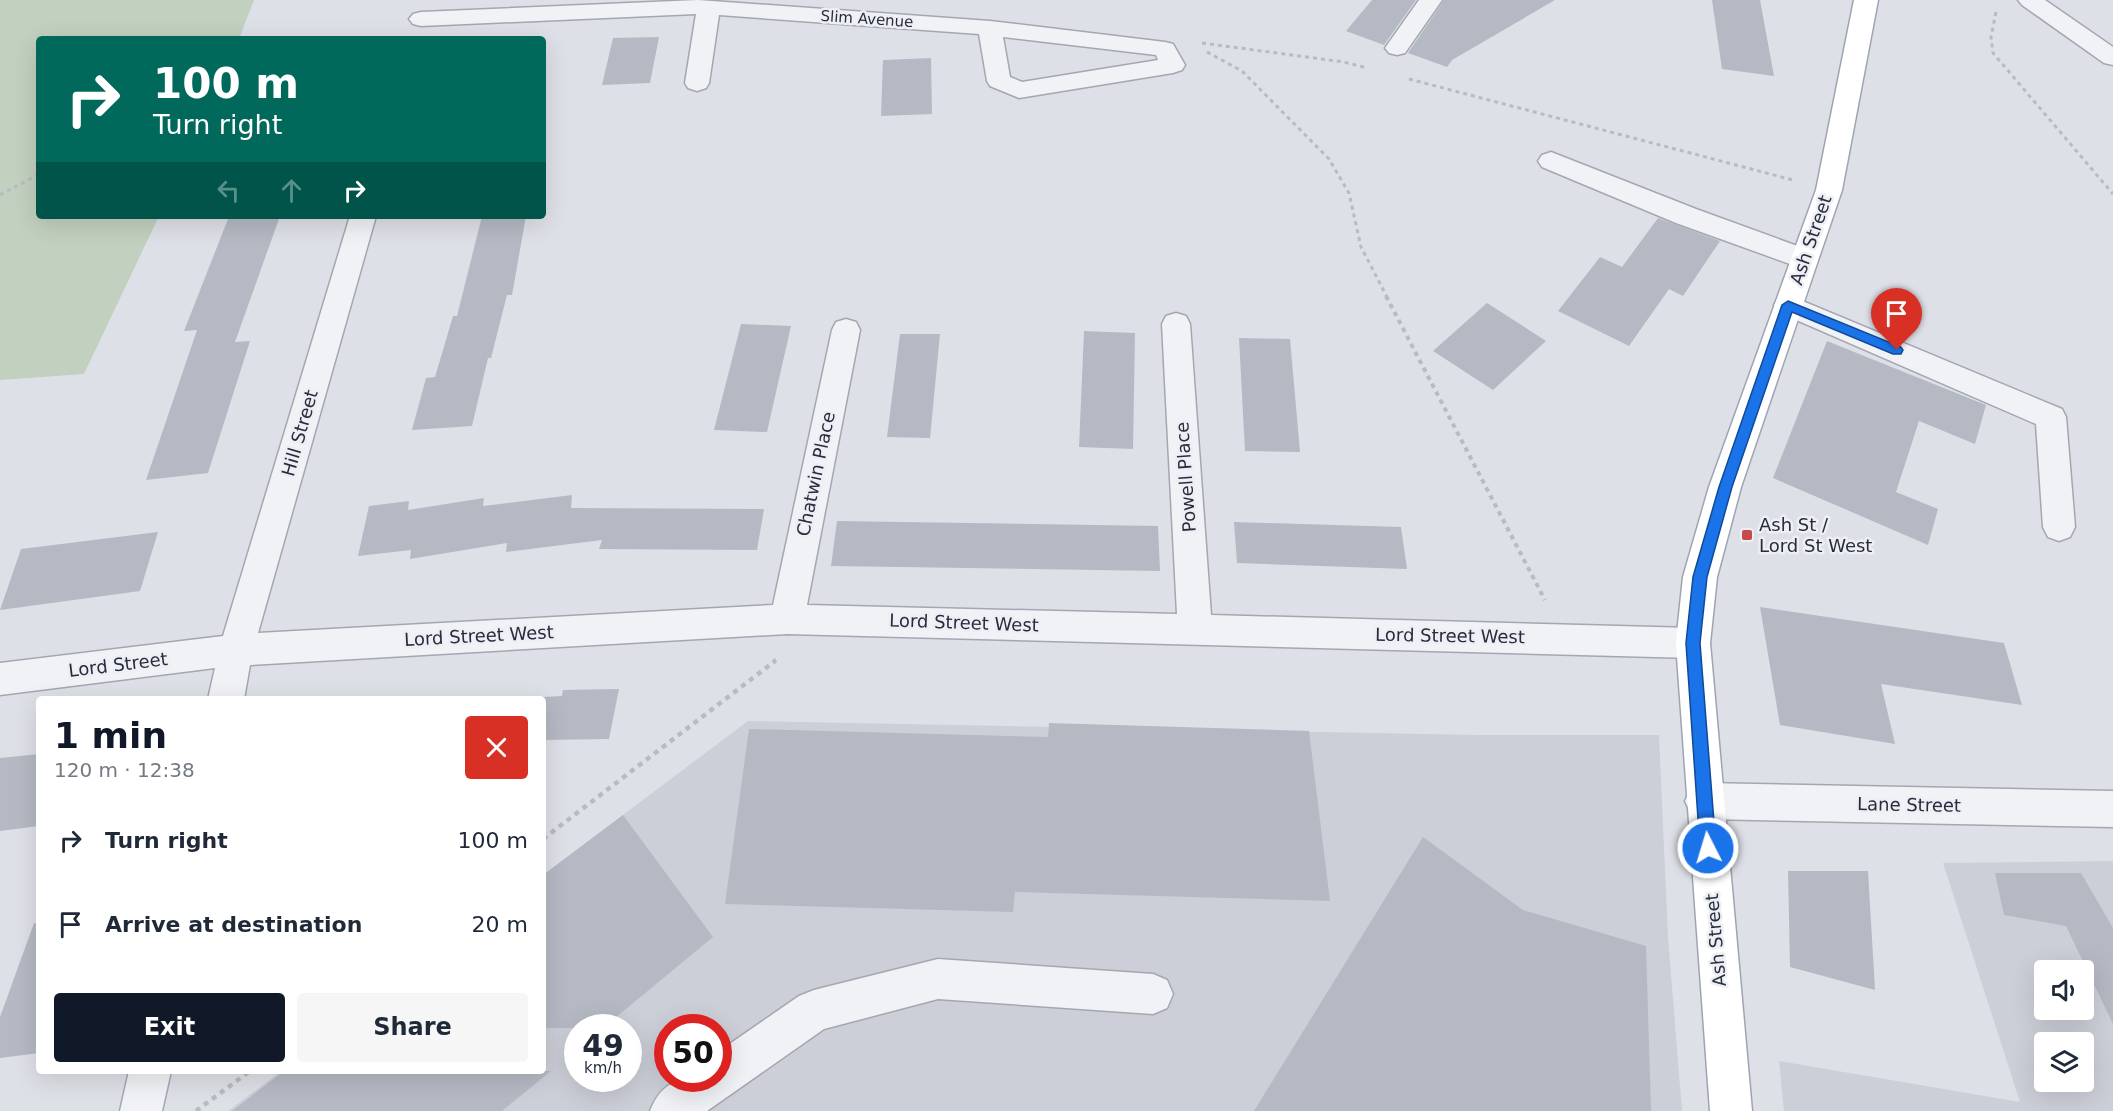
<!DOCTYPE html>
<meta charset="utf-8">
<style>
:root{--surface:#fff;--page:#f6f6f7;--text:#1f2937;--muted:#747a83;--accent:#111827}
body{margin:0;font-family:"DejaVu Sans",sans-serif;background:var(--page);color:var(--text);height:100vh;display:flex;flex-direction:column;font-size:22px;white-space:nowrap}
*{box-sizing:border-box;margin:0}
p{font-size:20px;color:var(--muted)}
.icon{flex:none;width:33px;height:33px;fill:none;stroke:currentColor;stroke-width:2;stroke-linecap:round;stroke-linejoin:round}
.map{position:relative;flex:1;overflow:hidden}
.details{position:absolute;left:36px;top:696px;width:510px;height:378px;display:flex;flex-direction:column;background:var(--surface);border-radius:6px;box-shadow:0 6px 24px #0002}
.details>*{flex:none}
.guide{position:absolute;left:36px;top:36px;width:510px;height:183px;border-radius:6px;box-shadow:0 6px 24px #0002;background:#00695c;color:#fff;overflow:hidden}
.controls{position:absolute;left:2034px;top:960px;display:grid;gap:12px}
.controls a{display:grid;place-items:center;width:60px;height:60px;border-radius:6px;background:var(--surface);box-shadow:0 6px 24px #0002;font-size:30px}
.speed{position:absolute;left:564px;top:1014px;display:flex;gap:12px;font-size:30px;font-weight:700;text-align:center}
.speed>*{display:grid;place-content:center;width:78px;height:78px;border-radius:50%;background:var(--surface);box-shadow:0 6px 24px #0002;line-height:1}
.speed small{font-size:15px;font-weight:400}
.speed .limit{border:9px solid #d22;background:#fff;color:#111}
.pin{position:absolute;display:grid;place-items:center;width:51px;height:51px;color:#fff;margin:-62px -26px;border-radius:50% 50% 50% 0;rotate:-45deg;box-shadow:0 0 6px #0007}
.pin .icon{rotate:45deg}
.me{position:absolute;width:66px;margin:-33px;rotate:355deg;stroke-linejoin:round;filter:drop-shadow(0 0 4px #0008)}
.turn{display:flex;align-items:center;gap:21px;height:126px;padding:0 18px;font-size:27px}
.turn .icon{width:78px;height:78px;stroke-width:2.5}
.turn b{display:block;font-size:42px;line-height:51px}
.lanes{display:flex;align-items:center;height:57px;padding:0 18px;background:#0003;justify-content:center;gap:30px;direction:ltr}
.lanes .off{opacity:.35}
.round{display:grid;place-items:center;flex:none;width:63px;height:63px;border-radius:6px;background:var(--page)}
.head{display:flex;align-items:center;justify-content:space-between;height:102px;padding:0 18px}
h1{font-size:36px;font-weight:800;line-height:45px;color:var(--accent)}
.button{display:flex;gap:12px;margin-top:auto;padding:12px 18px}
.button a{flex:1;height:69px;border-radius:6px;background:var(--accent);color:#fff;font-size:24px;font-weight:800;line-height:69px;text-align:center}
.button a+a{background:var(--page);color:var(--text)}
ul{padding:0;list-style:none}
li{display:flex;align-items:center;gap:18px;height:84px;padding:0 18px}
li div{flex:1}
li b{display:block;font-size:22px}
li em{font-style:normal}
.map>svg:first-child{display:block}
</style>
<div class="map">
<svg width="2113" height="1111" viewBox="0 0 2113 1111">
<rect width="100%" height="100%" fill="#dee0e7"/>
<!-- built -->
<path fill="#cccfd8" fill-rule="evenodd" d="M748 721 1475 735H1659L1668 937 1682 1111H228L281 1071H543V875ZM578 1028H628V1078H578ZM668 1028H718V1078H668Z
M2113 861V1111H1784L1779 1061 2020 1102 1943 863ZM2044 970H2084V1010H2044ZM2044 1042H2084V1082H2044Z"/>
<!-- green -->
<path fill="#c2d0bf" d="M0 0H254L239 39H39V216H159L84 374 0 380Z"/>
<!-- building -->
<path fill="#b5b9c3" d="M1372 0H1416L1384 45 1346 31Z
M1444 0H1555L1452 60 1447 67 1408 53Z
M1712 0H1760L1774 76 1722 69Z
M659 37 650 83 602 85 613 38Z
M931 58 932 114 881 116 883 60Z
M280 216 235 342 250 341 208 473 146 480 197 330 184 331 228 219Z
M482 216H526L512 295H507L491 358H488L472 426 412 430 426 378 435 377 453 316H457Z
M1658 218 1720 241 1683 296 1669 289 1629 346 1558 311 1600 257 1622 267Z
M1487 303 1546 341 1493 390 1433 351Z
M741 324 791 326 767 432 714 430Z
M1084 331 1135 333 1133 449 1079 447Z
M900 334H940L930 438 887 437Z
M1239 338 1290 339 1300 452 1245 451Z
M1827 341 1986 405 1975 444 1919 421 1896 492 1938 509 1928 545 1773 478Z
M572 495 571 508 764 509 757 550 599 549 602 540 506 552 507 543 410 559 411 550 358 556 369 506 409 501 408 510 484 498 483 506Z
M837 521 1158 526 1160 571 831 566Z
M1234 522 1401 527 1407 569 1237 563Z
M158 532 140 591 0 610 21 549Z
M1760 607 2004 643 2022 705 1881 684 1895 744 1780 725Z
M619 689 609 739 543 740V697L562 696 563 690Z
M1049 723 1309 731 1330 901 1015 892 1013 912 725 904 749 729 1048 737Z
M39 754V826L0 831V758Z
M623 815 713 937 603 1028H543V875Z
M1423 837 1523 910 1646 946 1651 1111H1254Z
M1788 871H1868L1875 990 1790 967Z
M1995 873H2081L2113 928V1024L2066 926 2004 915Z
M34 923 39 924V1053L0 1058V1017Z
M284 1071H551L502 1111H232Z"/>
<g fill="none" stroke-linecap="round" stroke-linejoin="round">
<!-- minor casing -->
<g stroke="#a4a7b1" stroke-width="3">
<path id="minor" d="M698 0 990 21 1165 42 1173 44 1185 65 1182 70 1173 73 1019 98 990 86 987 81 979 34 719 15 709 83 706 88 697 91 688 88 685 83 696 14 421 26 413 24 409 19 413 14 421 12ZM1003 37 1156 55 1158 60 1022 82 1010 77Z
M1419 0H1442L1405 53 1397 55 1389 53 1385 48Z
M2018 0H2045L2113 47V65L2104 63 2022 5Z
M1551 152 1696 209 1814 252 1818 259 1814 266 1804 269 1676 223 1542 167 1538 161 1542 155Z
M350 216H376L258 633 773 605 832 330 836 322 846 319 856 322 860 330 807 605 1177 614 1162 324 1166 316 1176 313 1186 316 1190 324 1211 615 1693 628 1705 632 1710 643 1705 654 1693 658 787 634 250 665 244 699H208L215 668 0 695V663L223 636Z
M1788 295 2062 409 2066 417 2075 527 2070 537 2059 541 2048 537 2043 527 2036 424 1778 312 1774 305 1778 298Z
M1704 783 2113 791V827L1704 819 1691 814 1685 801 1691 788Z
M938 959 1153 974 1167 980 1173 994 1167 1008 1153 1014 938 999 824 1029 707 1111H650C664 1076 685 1078 718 1078V1052L799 996 814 990Z
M129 1071H171L162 1111H120Z"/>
</g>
<!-- major casing -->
<g stroke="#9ea4b2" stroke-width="3">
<path id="major" d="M1854 0H1878L1842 190 1741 487 1717 577 1710 643 1752 1111H1710L1676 643 1683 577 1709 487 1816 190Z"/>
</g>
<!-- path-far2 -->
<path stroke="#b8bbc1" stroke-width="3" stroke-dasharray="4 4" stroke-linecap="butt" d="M1996 12 1991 37 1993 53 2113 194
M1202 43 1344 62 1367 68
M1207 52 1242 71 1329 159 1349 193 1361 247 1387 297
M1409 79 1793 180
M0 195 39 174"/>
<!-- path-far1 -->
<path stroke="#b8bbc1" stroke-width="4" stroke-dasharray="4.5 4.5" stroke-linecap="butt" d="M1386 296 1545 600
M773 662 776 660"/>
<!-- path -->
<path stroke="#b8bbc1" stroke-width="4.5" stroke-dasharray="5 5" stroke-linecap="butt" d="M543 839 775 661
M196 1111 250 1071"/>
<!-- minor -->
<use href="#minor" fill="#f0f2f5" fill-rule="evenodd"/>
<!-- major -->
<use href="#major" fill="#fff" fill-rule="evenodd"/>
</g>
<!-- route -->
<path fill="#1a73e8" stroke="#114b97" stroke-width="1.5" d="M1788 301 1901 347 1903 350 1901 354H1893L1792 312 1732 487 1707 577 1700 643 1716 848 1714 854 1708 856 1703 854 1700 848 1686 643 1693 577 1719 487 1782 305Z"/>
<!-- markers -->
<rect fill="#c6494d" stroke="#edeff4" stroke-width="2" x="1741" y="529" width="12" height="12" rx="3"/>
<g text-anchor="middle" stroke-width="5" stroke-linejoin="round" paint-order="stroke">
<!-- far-street labels -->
<g font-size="15" fill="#282d3d" stroke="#edeff4">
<text transform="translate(867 19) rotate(4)" y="5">Slim Avenue</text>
</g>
<!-- street labels -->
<g font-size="18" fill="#282d3d" stroke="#edeff4">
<text transform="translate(1811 240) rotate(-71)" y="6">Ash Street</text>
<text transform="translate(300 433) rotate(-74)" y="6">Hill Street</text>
<text transform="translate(816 474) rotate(-78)" y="6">Chatwin Place</text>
<text transform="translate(1186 477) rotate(-94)" y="6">Powell Place</text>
<text transform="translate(964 623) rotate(2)" y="6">Lord Street West</text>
<text transform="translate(479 636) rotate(-3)" y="6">Lord Street West</text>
<text transform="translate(1450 636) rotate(1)" y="6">Lord Street West</text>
<text transform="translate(118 665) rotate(-7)" y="6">Lord Street</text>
<text transform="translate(1909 805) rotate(1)" y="6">Lane Street</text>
<text transform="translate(1716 940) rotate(-95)" y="6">Ash Street</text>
</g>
<!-- poi labels -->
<g font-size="18" fill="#282d3d" stroke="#edeff4" text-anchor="start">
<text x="1759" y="531">Ash St /<tspan x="1759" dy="21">Lord St West</tspan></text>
</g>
</g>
</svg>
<div class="controls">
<a><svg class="icon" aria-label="sound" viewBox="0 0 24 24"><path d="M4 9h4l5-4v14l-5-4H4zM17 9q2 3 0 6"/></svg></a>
<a><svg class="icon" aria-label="layers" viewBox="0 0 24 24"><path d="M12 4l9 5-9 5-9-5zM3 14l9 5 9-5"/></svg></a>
</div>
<div class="speed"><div>49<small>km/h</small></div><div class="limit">50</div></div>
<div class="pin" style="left:1897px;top:350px;background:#d93025"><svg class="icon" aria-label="arrive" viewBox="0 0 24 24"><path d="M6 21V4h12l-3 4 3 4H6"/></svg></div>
<svg class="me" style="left:1708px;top:848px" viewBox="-20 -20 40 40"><circle r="17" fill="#1a73e8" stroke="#fff" stroke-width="3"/><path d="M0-11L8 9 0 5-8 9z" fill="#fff"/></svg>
<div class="guide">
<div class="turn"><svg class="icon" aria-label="right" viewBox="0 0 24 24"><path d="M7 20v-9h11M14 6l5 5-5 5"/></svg><div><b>100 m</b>Turn right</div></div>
<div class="lanes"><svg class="icon off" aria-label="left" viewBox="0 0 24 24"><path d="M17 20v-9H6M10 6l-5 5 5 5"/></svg><svg class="icon off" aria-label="ahead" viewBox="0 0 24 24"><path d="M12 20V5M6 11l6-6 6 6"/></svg><svg class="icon" aria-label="right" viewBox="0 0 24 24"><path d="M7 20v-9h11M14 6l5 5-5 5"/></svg></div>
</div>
<section class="details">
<div class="head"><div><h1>1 min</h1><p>120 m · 12:38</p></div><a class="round" style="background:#d93025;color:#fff"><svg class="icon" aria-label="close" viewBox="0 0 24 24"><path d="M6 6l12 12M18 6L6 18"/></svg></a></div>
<ul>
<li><svg class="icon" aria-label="right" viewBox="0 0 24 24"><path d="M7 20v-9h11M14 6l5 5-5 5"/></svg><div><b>Turn right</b></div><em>100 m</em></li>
<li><svg class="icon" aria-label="arrive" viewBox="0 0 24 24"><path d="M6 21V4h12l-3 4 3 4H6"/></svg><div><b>Arrive at destination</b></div><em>20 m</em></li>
</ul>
<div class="button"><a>Exit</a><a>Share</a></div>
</section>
</div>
